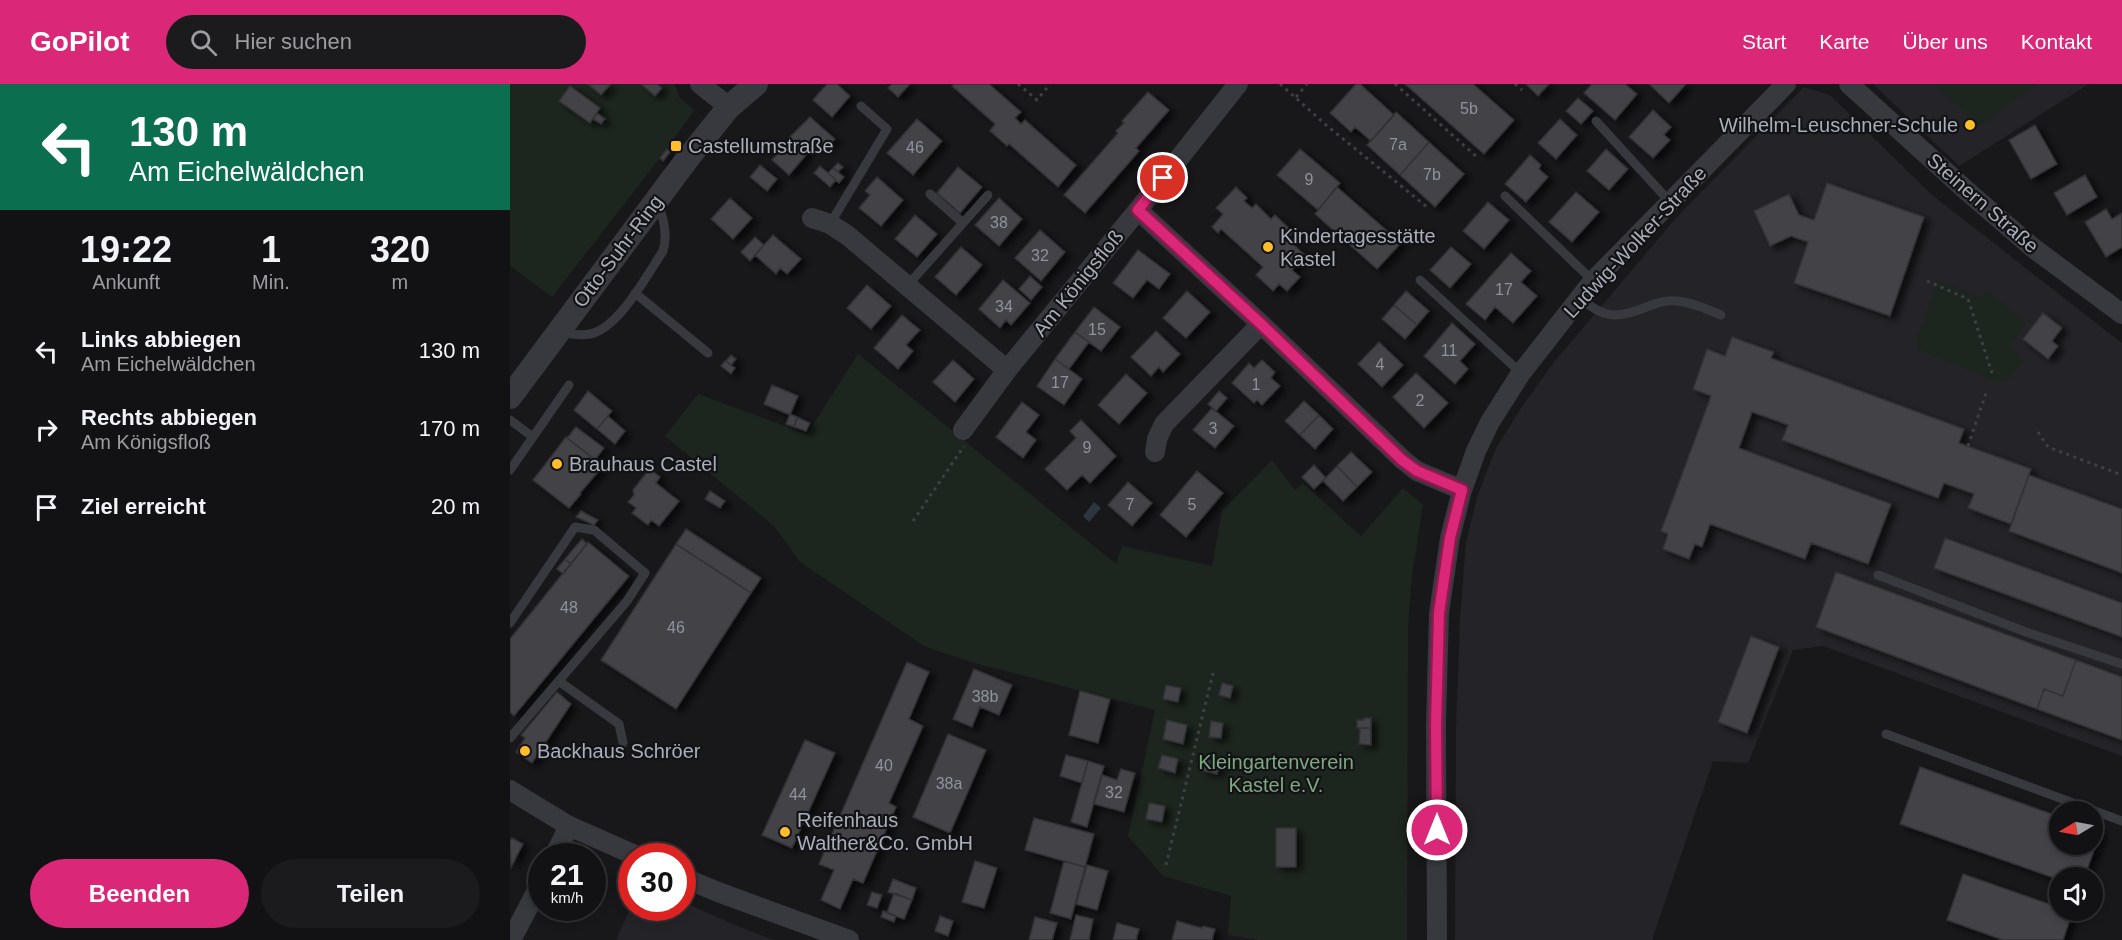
<!DOCTYPE html>
<html lang="de">
<meta charset="utf-8">
<style>
:root{--surface:#121114;--page:#1b1a1d;--text:#f1f3f6;--muted:#9c9da0;--line:#313134;--accent:#db2777}
body{margin:0;font-family:Helvetica,sans-serif;background:var(--page);color:var(--text);height:100vh;display:flex;flex-direction:column;font-size:22px;white-space:nowrap}
*{box-sizing:border-box;margin:0}
p{font-size:20px;color:var(--muted)}
.icon{flex:none;width:33px;height:33px;fill:none;stroke:currentColor;stroke-width:2;stroke-linecap:round;stroke-linejoin:round}
.map{position:relative;flex:1;overflow:hidden}
.panel{display:flex;flex-direction:column;background:var(--surface);width:510px}
.panel>*{flex:none}
.guide{background:#0b6e4f;color:#fff;overflow:hidden}
.needle{width:39px;rotate:260deg}
.buttons{position:absolute;left:1539px;top:717px;display:grid;gap:12px}
.buttons a{display:grid;place-items:center;width:54px;height:54px;border-radius:50%;background:var(--surface);box-shadow:0 3px 9px #0003,0 0 0 2px var(--line);font-size:30px}
.speed{position:absolute;left:18px;top:759px;display:flex;gap:12px;font-size:30px;font-weight:700;text-align:center}
.speed>*{display:grid;place-content:center;width:78px;height:78px;border-radius:50%;background:var(--surface);box-shadow:0 3px 9px #0003,0 0 0 2px var(--line);line-height:1}
.speed small{font-size:15px;font-weight:400}
.speed .limit{border:9px solid #d22;background:#fff;color:#111}
.pin{position:absolute;display:grid;place-items:center;width:51px;height:51px;color:#fff;margin:-26px;border:3px solid #fff;border-radius:50%;box-shadow:0 2px 6px #0007}
.me{position:absolute;width:66px;margin:-33px;rotate:0deg;stroke-linejoin:round;filter:drop-shadow(0 0 4px #0008)}
.turn{display:flex;align-items:center;gap:21px;height:126px;padding:0 30px;font-size:27px}
.turn .icon{width:78px;height:78px;stroke-width:2.5}
.turn b{display:block;font-size:42px;line-height:51px}
.eta{display:flex;justify-content:space-evenly;align-items:center;height:102px;text-align:center}
.eta b{font-size:36px;font-weight:700;line-height:42px}
.action{display:flex;gap:12px;margin-top:auto;padding:12px 30px}
.action a{flex:1;height:69px;border-radius:36px;background:var(--accent);color:#fff;font-size:24px;font-weight:700;line-height:69px;text-align:center}
.action a+a{background:var(--page);color:var(--text)}
ul{padding:0;list-style:none}
li{display:flex;align-items:center;gap:18px;height:78px;padding:0 30px}
li div{flex:1}
li b{display:block;font-size:22px}
li em{font-style:normal}
header{display:flex;align-items:center;gap:36px;box-sizing:border-box;height:84px;padding:0 30px;background:var(--accent);color:#fff}
header strong{font-size:28px}
nav{display:flex;gap:33px;margin-inline-start:auto;font-size:21px}
.search{width:420px;height:54px;background:var(--page);display:flex;align-items:center;gap:15px;box-sizing:border-box;padding:0 21px;border-radius:33px;color:var(--muted);font-size:22px}
main{display:flex;flex:1;min-height:0}
.map>svg:first-child{display:block}
</style>
<header>
<strong>GoPilot</strong>
<div class="search"><svg class="icon" aria-label="search" viewBox="0 0 24 24"><circle cx="10" cy="10" r="6"/><path d="M15 15l6 6"/></svg>Hier suchen</div>
<nav><a>Start</a><a>Karte</a><a>Über uns</a><a>Kontakt</a></nav>
</header>
<main>
<section class="panel">
<div class="guide">
<div class="turn"><svg class="icon" aria-label="left" viewBox="0 0 24 24"><path d="M17 20v-9H6M10 6l-5 5 5 5"/></svg><div><b>130 m</b>Am Eichelwäldchen</div></div>
</div>
<div class="eta">
<div><b>19:22</b><p>Ankunft</p></div>
<div><b>1</b><p>Min.</p></div>
<div><b>320</b><p>m</p></div>
</div>
<ul>
<li><svg class="icon" aria-label="left" viewBox="0 0 24 24"><path d="M17 20v-9H6M10 6l-5 5 5 5"/></svg><div><b>Links abbiegen</b><p>Am Eichelwäldchen</p></div><em>130 m</em></li>
<li><svg class="icon" aria-label="right" viewBox="0 0 24 24"><path d="M7 20v-9h11M14 6l5 5-5 5"/></svg><div><b>Rechts abbiegen</b><p>Am Königsfloß</p></div><em>170 m</em></li>
<li><svg class="icon" aria-label="arrive" viewBox="0 0 24 24"><path d="M6 21V4h12l-3 4 3 4H6"/></svg><div><b>Ziel erreicht</b></div><em>20 m</em></li>
</ul>
<div class="action"><a>Beenden</a><a>Teilen</a></div>
</section>
<div class="map">
<svg width="1612" height="856" viewBox="0 0 1612 856">
<defs>
<filter id="shadow"><feDropShadow dx="6" dy="4" stdDeviation="3" flood-color="#0009"/></filter>
</defs>
<rect width="100%" height="100%" fill="#18171a"/>
<!-- built -->
<path fill="#242327" d="M1363 0H1579L1449 82Z
M1294 3 1320 11 1422 111 1612 259V672L1313 562 1283 566 1238 679 1203 677 1142 856H945L946 643 950 536 956 458 968 410 986 364 1013 321 1044 278 1166 134Z
M173 818 230 843 264 856H106L121 822 172 824Z"/>
<!-- green -->
<path fill="#1d261e" d="M0 0H165L169 13 184 26 157 65 42 213 0 182Z
M1424 0H1526L1470 42Z
M1427 196 1473 214 1476 205 1516 240 1500 263 1514 277 1501 292 1493 298 1485 297 1409 265 1407 254Z
M348 270 606 480 612 462 702 482 712 427 762 376 785 406 793 399 851 452 893 404 913 421 902 492 898 540 897 856H749L718 851 721 812 653 792 618 752 645 626 461 578 414 562 290 478 264 442 155 352 188 310 297 350Z"/>
<!-- water -->
<path fill="#2c3640" d="M584 418 591 424 579 438 573 432Z"/>
<!-- building -->
<path fill="#424247" stroke="#313136" stroke-width="1.5" filter="url(#shadow)" d="M78 0H101L91 11Z
M131 0H147L152 4 145 12Z
M317 0H327L340 12 322 33 303 16Z
M382 0H400L388 13 378 4Z
M444 0H479L511 28 505 34 511 40 515 36 566 81 548 103 499 60 497 62 480 47 485 40 442 2Z
M846 0H850L884 31 861 57 845 43 841 48 820 29Z
M895 0H963L1004 36 974 70Z
M1016 0H1039L1028 12Z
M1082 0H1115L1127 10 1105 36 1074 9Z
M1139 0H1176L1159 19Z
M60 2 90 24 80 39 49 17Z
M638 8 659 26 626 64 629 67 575 129 554 111 608 49 606 47 614 39 612 37Z
M1068 14 1083 27 1071 40 1056 27Z
M1143 26 1161 43 1154 51 1160 56 1143 74 1119 53Z
M886 28 919 58 890 91 857 61Z
M87 29 95 35 91 40 83 35Z
M300 33 325 55 316 65 306 56 295 69 278 55Z
M407 35 432 57 403 91 377 69Z
M1050 35 1067 51 1046 75 1028 59Z
M1525 41 1547 80 1521 95 1499 56Z
M280 56 296 71 279 91 262 76Z
M919 58 954 90 925 123 890 91Z
M157 65 160 68 153 77 150 74Z
M790 65 830 99 808 126 767 91Z
M1096 65 1118 85 1099 106 1077 87Z
M1020 71 1031 81 1029 85 1038 93 1016 118 995 100Z
M328 79 333 83 328 88 323 84Z
M250 81 267 95 257 107 240 93Z
M310 82 326 96 320 103 304 89Z
M448 83 472 103 450 129 427 109Z
M323 84 334 93 329 99 318 89Z
M1575 91 1587 113 1557 131 1544 109Z
M367 93 393 116 371 142 349 124 360 111 355 107Z
M1317 99 1414 133 1380 232 1284 199 1298 158 1281 152 1260 162 1244 127 1279 110 1289 131 1304 136Z
M726 103 737 114 734 117 742 124 746 120 761 135 765 131 783 148 777 155 795 171 782 186 790 193 777 207 769 200 763 207 746 191 753 183 711 145 708 149 702 143 713 130 706 124Z
M827 103 891 159 867 185 805 130Z
M1066 108 1089 128 1062 158 1039 138Z
M220 114 242 134 223 155 201 135Z
M489 114 512 135 489 162 465 141Z
M978 118 999 136 974 165 953 147Z
M1596 125 1602 135 1612 129V163L1596 173 1575 138Z
M405 131 427 150 407 173 385 155Z
M530 146 555 168 531 197 505 174Z
M263 151 291 175 277 190 270 184 266 190 245 171Z
M245 153 254 161 240 177 231 168Z
M451 163 472 181 446 211 425 193Z
M941 163 961 180 940 204 920 186Z
M628 166 660 190 649 205 637 196 623 214 603 199Z
M1001 169 1021 187 1011 198 1027 212 1003 239 985 223 975 236 956 220Z
M520 192 532 203 521 216 509 205Z
M493 196 520 219 501 241 496 236 490 244 469 225Z
M357 201 381 222 361 245 337 224Z
M677 207 700 228 676 254 653 234Z
M896 207 919 227 907 241 884 221Z
M884 221 907 241 895 255 872 235Z
M584 223 610 243 591 267 565 248Z
M1533 229 1552 244 1542 257 1548 262 1538 275 1513 255Z
M392 231 410 246 396 261 403 267 388 285 364 264Z
M942 239 965 260 950 277 958 285 945 300 914 272Z
M646 247 670 270 653 288 649 283 641 292 621 273Z
M565 248 579 258 559 285 545 275Z
M1222 253 1264 268 1261 274 1454 345 1449 359 1521 385 1501 440 1458 424 1464 410 1434 399 1428 414 1272 356 1278 341 1242 328 1229 364 1381 420 1358 480 1301 459 1295 475 1200 440 1192 463 1185 460 1179 475 1153 465 1158 450 1151 447 1201 312 1183 305 1197 265 1215 272Z
M869 258 893 281 872 303 848 280Z
M221 271 226 275 221 281 216 277Z
M545 275 572 295 554 321 527 302Z
M443 276 464 295 445 318 423 298Z
M752 276 765 288 761 294 770 302 752 321 747 316 744 319 722 299 739 279 744 284Z
M215 277 225 284 221 290 211 282Z
M906 289 938 319 914 344 883 313Z
M616 290 637 309 609 340 588 321Z
M262 301 288 312 280 331 254 320Z
M78 307 102 327 87 345 64 326Z
M709 307 717 314 706 327 698 320Z
M794 317 809 331 790 351 775 337Z
M512 318 529 331 516 348 526 356 513 374 486 353Z
M702 324 724 342 705 364 683 346Z
M280 330 287 333 284 343 276 340Z
M809 331 823 345 805 365 790 351Z
M98 332 115 347 105 360 87 345Z
M287 333 300 339 296 347 284 343Z
M571 336 606 372 580 399 572 391 557 406 535 385 566 354 560 347Z
M66 343 94 364 85 376 57 354Z
M56 353 93 382 70 409 71 410 59 424 23 396Z
M841 368 862 388 847 403 827 382Z
M804 381 816 394 804 405 792 393Z
M827 382 847 403 833 417 813 397Z
M141 386 150 393 146 399 169 417 149 442 141 436 138 441 122 429 126 424 118 418 124 411 123 406 137 388 139 389Z
M687 387 713 409 676 453 650 431Z
M1519 391 1612 425V489L1499 447Z
M618 398 642 419 622 442 598 421Z
M200 407 215 417 210 424 195 415Z
M71 427 88 436 84 441 66 433Z
M176 445 251 494 241 509 166 460Z
M1435 454 1612 519V553L1424 484Z
M72 455 77 460 61 480 55 475Z
M78 458 119 492 4 632 0 628V555Z
M166 460 241 509 166 625 91 576Z
M55 475 61 480 53 490 47 485Z
M1326 488 1566 576 1553 612 1534 605 1527 625 1306 543Z
M1241 552 1269 563 1237 649 1208 638Z
M1566 576 1612 593V656L1527 625 1534 605 1553 612Z
M397 578 419 588 399 635 413 642 379 719 386 723 353 799 343 795 330 825 311 816 324 786 309 780Z
M464 585 502 601 489 631 470 623 462 643 443 635Z
M712 599 723 602 720 614 709 611Z
M656 601 671 604 668 618 653 615Z
M570 607 600 615 588 659 559 651Z
M47 608 61 620 22 679 6 668 15 654 11 651Z
M854 634H861V644H847V636H854Z
M657 636 677 641 673 660 653 655Z
M701 637 713 639 711 654 699 653Z
M850 644H861V661L849 660Z
M438 650 476 666 440 749 403 733Z
M295 656 325 669 282 764 252 751Z
M556 671 578 677 572 699 550 692Z
M652 671 668 675 665 689 648 684Z
M692 675 710 679 707 690 690 686Z
M578 677 594 682 577 743 561 738Z
M1410 683 1550 733V760H1582V744L1591 747 1574 794H1550V796L1390 740Z
M611 685 625 689 614 728 584 720 592 691 607 696Z
M639 719 655 722 652 738 636 735Z
M524 734 584 750 575 783 515 766Z
M766 744H786V783H766Z
M2 754 13 760 1 783 0 757Z
M465 777 487 784 474 824 452 818Z
M554 777 575 783 561 835 540 829Z
M577 781 598 787 587 826 566 820Z
M1453 790 1550 824V826L1562 829 1553 856H1493L1437 836Z
M383 795 406 804 402 816 378 808Z
M362 808 372 811 367 824 357 821Z
M384 809 402 816 394 835 377 829Z
M373 827 386 832 384 838 371 833Z
M566 831 583 835 579 856H560Z
M430 832 443 837 438 852 425 847Z
M525 833 547 839 542 856H519Z
M667 837 692 844 693 842 705 845 702 856H662Z
M607 839 629 845 626 856H603Z"/>
<g fill="none" stroke-linecap="round" stroke-linejoin="round">
<!-- path -->
<path stroke="#3e4047" stroke-width="3" stroke-dasharray="3 4.5" stroke-linecap="butt" d="M508 0 527 16 540 0
M770 0 816 41 917 123
M885 0 967 73
M1005 0 1012 6
M786 13 797 0
M1417 197 1458 215 1482 289
M1528 348 1538 363 1612 391
M1458 362 1477 306
M403 437 454 362
M656 781 703 589"/>
<!-- service -->
<path stroke="#38393f" stroke-width="9" d="M1086 37 1160 118
M420 110 453 139
M995 112 1083 197
M320 140 377 45 351 22
M910 196 1011 289
M397 202 478 111
M125 209 198 269
M1070 214C1093 234 1106 235 1134 224 1141 221 1149 218 1157 217 1175 215 1194 224 1211 231
M52 249C61 250 71 252 80 250 109 244 137 191 153 167 158 151 154 135 148 120
M0 336 23 353 0 386
M23 353 59 301
M1368 491 1516 548 1612 580
M0 539 65 443 84 446 135 489 117 517 0 654
M50 598 109 640 113 659
M1376 650 1612 737"/>
<!-- minor -->
<path stroke="#38393f" stroke-width="20" d="M190 0 219 23
M1339 0 1458 108 1522 163 1612 230
M628 126 751 240 893 376 907 387 952 406
M302 134 320 140 337 151 497 286 628 126 728 0
M453 346 497 286
M645 368 647 355 654 340 751 240
M0 706 59 742 127 772
M44 772 59 742
M172 793 208 808 339 856
M1 856 32 797
M927 856 926 640 929 529 940 454 952 406 966 367 980 338 1011 289 1083 197 1276 0"/>
<!-- tertiary -->
<path stroke="#38393f" stroke-width="24" d="M0 313 178 74 219 23 246 0"/>
</g>
<g fill="none" stroke-linecap="round" stroke-linejoin="round">
<!-- route casing -->
<g stroke="#8e194d" stroke-width="15">
<path id="route" d="M653 94 628 126 751 240 892 376 907 387 952 406 940 454 929 529 926 640 927 746"/>
</g>
<!-- route -->
<use href="#route" stroke="#db2777" stroke-width="10"/>
</g>
<!-- markers -->
<g fill="#ffbd2b" stroke="#131215" stroke-width="2">
<circle cx="1460" cy="41" r="6"/>
<rect x="160" y="56" width="12" height="12" rx="3"/>
<circle cx="758" cy="163" r="6"/>
<circle cx="47" cy="380" r="6"/>
<circle cx="15" cy="667" r="6"/>
<circle cx="275" cy="748" r="6"/>
</g>
<g text-anchor="middle" stroke-width="4.5" stroke-linejoin="round" paint-order="stroke">
<!-- number labels -->
<g font-size="16" fill="#8f939e">
<text x="959" y="30">5b</text>
<text x="888" y="66">7a</text>
<text x="405" y="69">46</text>
<text x="922" y="96">7b</text>
<text x="799" y="101">9</text>
<text x="489" y="144">38</text>
<text x="530" y="177">32</text>
<text x="994" y="211">17</text>
<text x="494" y="228">34</text>
<text x="587" y="251">15</text>
<text x="939" y="272">11</text>
<text x="870" y="286">4</text>
<text x="550" y="304">17</text>
<text x="746" y="306">1</text>
<text x="910" y="322">2</text>
<text x="703" y="350">3</text>
<text x="577" y="369">9</text>
<text x="620" y="426">7</text>
<text x="682" y="426">5</text>
<text x="59" y="529">48</text>
<text x="166" y="549">46</text>
<text x="475" y="618">38b</text>
<text x="374" y="687">40</text>
<text x="439" y="705">38a</text>
<text x="604" y="714">32</text>
<text x="288" y="716">44</text>
</g>
<!-- poi labels -->
<g font-size="20" fill="#a9aebb" stroke="#131215" text-anchor="start">
<text x="1448" y="48" text-anchor="end">Wilhelm-Leuschner-Schule</text>
<text x="178" y="69">Castellumstraße</text>
<text x="770" y="159">Kindertagesstätte<tspan x="770" dy="23">Kastel</tspan></text>
<text x="59" y="387">Brauhaus Castel</text>
<text x="27" y="674">Backhaus Schröer</text>
<text x="287" y="743">Reifenhaus<tspan x="287" dy="23">Walther&amp;Co. GmbH</tspan></text>
</g>
<!-- street labels -->
<g font-size="20" fill="#a9aebb" stroke="#131215">
<text transform="translate(1473 119) rotate(41)" y="7">Steinern Straße</text>
<text transform="translate(1125 158) rotate(-47)" y="7">Ludwig-Wolker-Straße</text>
<text transform="translate(108 167) rotate(-53)" y="7">Otto-Suhr-Ring</text>
<text transform="translate(568 199) rotate(-51)" y="7">Am Königsfloß</text>
</g>
<!-- park labels -->
<g font-size="20" fill="#7ea882" stroke="#131215">
<text x="766" y="685">Kleingartenverein<tspan x="766" dy="23">Kastel e.V.</tspan></text>
</g>
</g>
</svg>
<div class="buttons">
<a><svg class="needle" viewBox="-14 -14 28 28"><path d="M0-13l5 13h-10z" fill="#e53935"/><path d="M0 13l5-13h-10z" fill="#9c9da0"/></svg></a>
<a><svg class="icon" aria-label="sound" viewBox="0 0 24 24"><path d="M4 9h4l5-4v14l-5-4H4zM17 9q2 3 0 6"/></svg></a>
</div>
<div class="speed"><div>21<small>km/h</small></div><div class="limit">30</div></div>
<div class="pin" style="left:653px;top:94px;background:#d93025"><svg class="icon" aria-label="arrive" viewBox="0 0 24 24"><path d="M6 21V4h12l-3 4 3 4H6"/></svg></div>
<svg class="me" style="left:927px;top:746px" viewBox="-20 -20 40 40"><circle r="17" fill="#db2777" stroke="#fff" stroke-width="3"/><path d="M0-11L8 9 0 5-8 9z" fill="#fff"/></svg>
</div>
</main>
